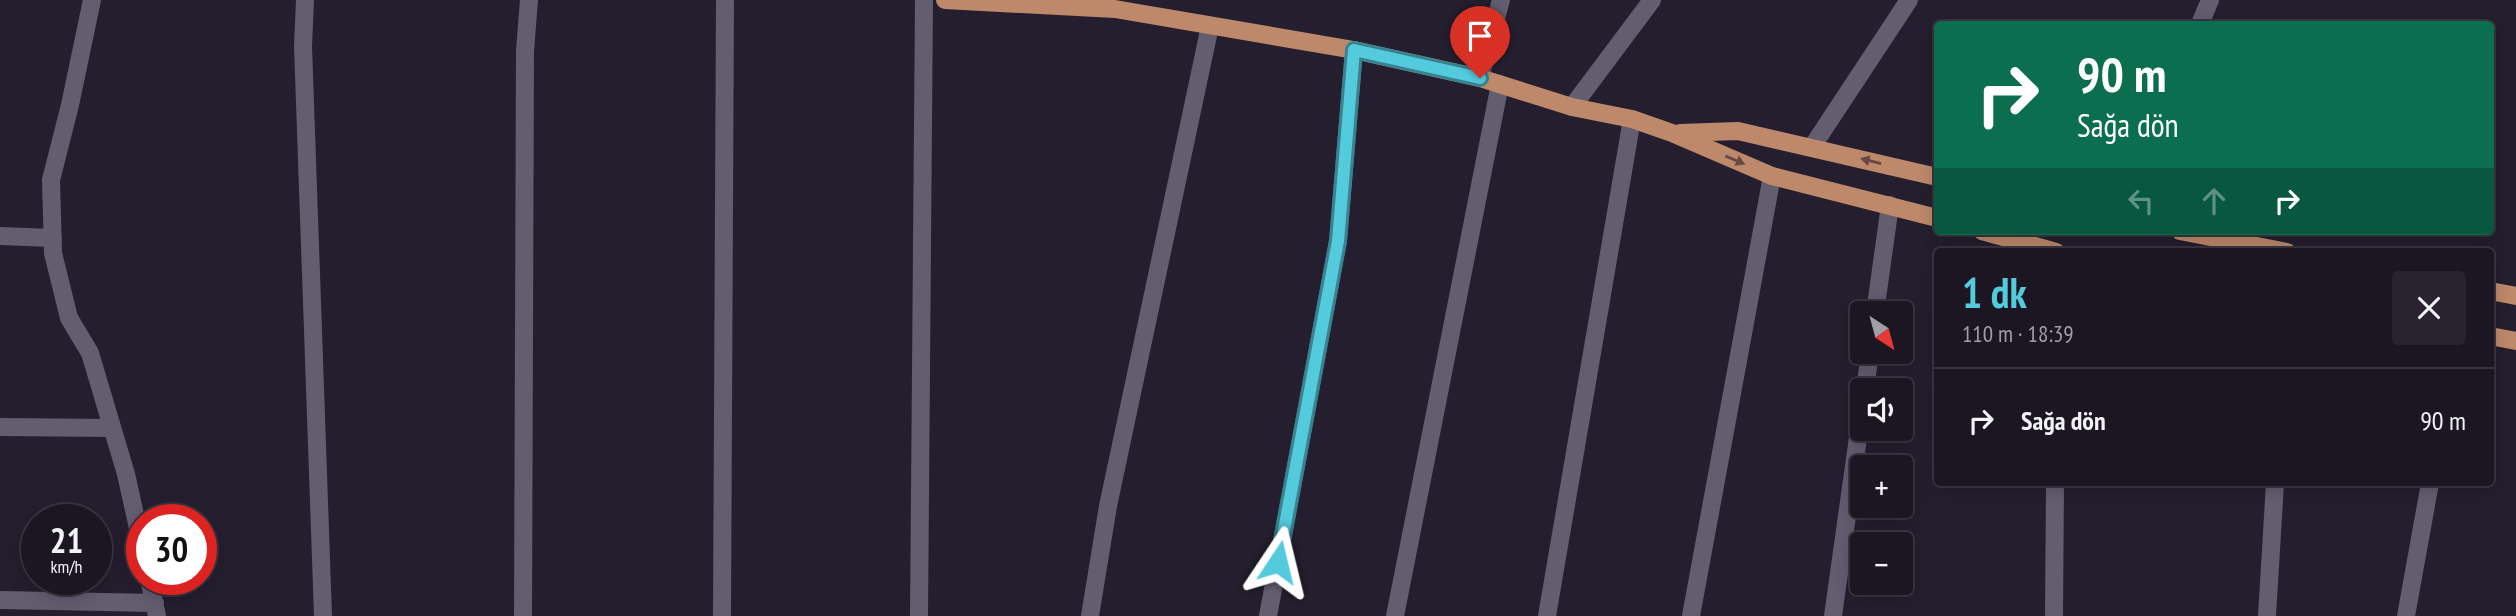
<!DOCTYPE html>
<html lang="tr">
<meta charset="utf-8">
<style>
:root{--surface:#1b1622;--page:#28232f;--text:#f1f3f6;--muted:#a09fa5;--line:#393540;--accent:#54cadd}
body{margin:0;font-family:"PT Sans Narrow",sans-serif;background:var(--page);color:var(--text);height:100vh;display:flex;flex-direction:column;font-size:26px;white-space:nowrap}
*{box-sizing:border-box;margin:0}
p{font-size:23px;color:var(--muted)}
.icon{flex:none;width:38px;height:38px;fill:none;stroke:currentColor;stroke-width:2;stroke-linecap:round;stroke-linejoin:round}
.map{position:relative;flex:1;overflow:hidden}
.side{position:absolute;left:1934px;top:248px;width:560px;height:238px;display:flex;flex-direction:column;background:var(--surface);border-radius:7px;box-shadow:0 4px 18px #0003,0 0 0 2px var(--line)}
.side>*{flex:none}
.top-card{position:absolute;left:1934px;top:21px;width:560px;height:214px;border-radius:7px;box-shadow:0 4px 18px #0003,0 0 0 2px var(--line);background:#0b6e4f;color:#fff;overflow:hidden}
.needle{width:46px;rotate:144deg}
.fabs{position:absolute;left:1850px;top:301px;display:grid;gap:14px}
.fabs a{display:grid;place-items:center;width:63px;height:63px;border-radius:7px;background:var(--surface);box-shadow:0 4px 18px #0003,0 0 0 2px var(--line);font-size:35px}
.speed{position:absolute;left:21px;top:504px;display:flex;gap:14px;font-size:35px;font-weight:700;text-align:center}
.speed>*{display:grid;place-content:center;width:91px;height:91px;border-radius:50%;background:var(--surface);box-shadow:0 4px 18px #0003,0 0 0 2px var(--line);line-height:1}
.speed small{font-size:18px;font-weight:400}
.speed .limit{border:10px solid #d22;background:#fff;color:#111}
.pin{position:absolute;display:grid;place-items:center;width:60px;height:60px;color:#fff;margin:-72px -30px;border-radius:50% 50% 50% 0;rotate:-45deg;box-shadow:0 0 7px #0007}
.pin .icon{rotate:45deg}
.me{position:absolute;width:77px;margin:-38px;rotate:10deg;stroke-linejoin:round;filter:drop-shadow(0 0 5px #0008)}
.turn{display:flex;align-items:center;gap:24px;height:147px;padding:0 28px;font-size:32px}
.turn .icon{width:91px;height:91px;stroke-width:2.5}
.turn b{display:block;font-size:49px;line-height:60px}
.lanes{display:flex;align-items:center;height:66px;padding:0 28px;background:#0003;justify-content:center;gap:35px;direction:ltr}
.lanes .off{opacity:.35}
.round{display:grid;place-items:center;flex:none;width:74px;height:74px;border-radius:7px;background:var(--page)}
.head{display:flex;align-items:center;justify-content:space-between;height:119px;padding:0 28px}
h1{font-size:42px;font-weight:700;line-height:52px;color:var(--accent)}
ul{padding:0;list-style:none}
li{display:flex;align-items:center;gap:21px;height:105px;padding:0 28px;border-top:2px solid var(--line)}
li div{flex:1}
li b{display:block;font-size:26px}
li em{font-style:normal}
.map>svg:first-child{display:block}
</style>
<div class="map">
<svg width="2516" height="616" viewBox="0 0 2516 616">
<rect width="100%" height="100%" fill="#241e2e"/>
<g fill="none" stroke-linecap="round" stroke-linejoin="round">
<!-- minor -->
<path stroke="#635d70" stroke-width="18" d="M92 0 70 105 51 180 53 253 69 318 90 353 126 474 142 546
M305 0 303 46 323 616
M2200 24 2210 0
M1480 78 1501 0
M1572 107 1652 0
M1812 147 1909 0
M0 236 53 238
M1875 313 1890 205
M1865 390 1870 352
M0 427 112 428
M149 579 157 616
M0 600 155 603
M523 616 525 51 529 0
M722 616 725 0
M919 616 924 0
M1090 616 1108 506 1210 26
M1268 616 1338 241 1354 50
M1395 616 1500 84
M1547 616 1632 119
M1691 616 1772 176
M1833 616 1862 409
M2054 616 2055 483
M2267 616 2275 483
M2406 616 2430 483"/>
<!-- major -->
<path stroke="#be896b" stroke-width="18" d="M945 0 1115 9 1354 50 1480 78 1572 107 1632 119 1672 133 1772 176 1937 218
M1680 133 1738 131 1937 177
M1982 231 2056 252
M2180 231 2287 252
M2490 291 2516 296
M2490 336 2516 341"/>
</g>
<!-- one-way arrows -->
<defs><path id="oneway-solid" d="M-6-.8H1V-3.2L6.5 0L1 3.2V.8H-6Z" transform="scale(1.75)"/></defs>
<g fill="#644944">
<use href="#oneway-solid" transform="translate(1735 160) rotate(23)"/>
<use href="#oneway-solid" transform="translate(1871 161) rotate(-166)"/>
</g>
<g fill="none" stroke-linecap="round" stroke-linejoin="round">
<!-- route casing -->
<g stroke="#378390" stroke-width="18">
<path id="route" d="M1278 562 1338 241 1354 50 1480 78"/>
</g>
<!-- route -->
<use href="#route" stroke="#54cadd" stroke-width="12"/>
</g>
</svg>
<div class="fabs">
<a><svg class="needle" viewBox="-14 -14 28 28"><path d="M0-13l5 13h-10z" fill="#e53935"/><path d="M0 13l5-13h-10z" fill="#a09fa5"/></svg></a>
<a><svg class="icon" aria-label="sound" viewBox="0 0 24 24"><path d="M4 9h4l5-4v14l-5-4H4zM17 9q2 3 0 6"/></svg></a>
<a>+</a>
<a>−</a>
</div>
<div class="speed"><div>21<small>km/h</small></div><div class="limit">30</div></div>
<div class="pin" style="left:1480px;top:78px;background:#d93025"><svg class="icon" aria-label="arrive" viewBox="0 0 24 24"><path d="M6 21V4h12l-3 4 3 4H6"/></svg></div>
<svg class="me" style="left:1278px;top:562px" viewBox="-20 -20 40 40"><path d="M0-17L14 15 0 8-14 15z" fill="#54cadd" stroke="#fff" stroke-width="4"/></svg>
<div class="top-card">
<div class="turn"><svg class="icon" aria-label="right" viewBox="0 0 24 24"><path d="M7 20v-9h11M14 6l5 5-5 5"/></svg><div><b>90 m</b>Sağa dön</div></div>
<div class="lanes"><svg class="icon off" aria-label="left" viewBox="0 0 24 24"><path d="M17 20v-9H6M10 6l-5 5 5 5"/></svg><svg class="icon off" aria-label="ahead" viewBox="0 0 24 24"><path d="M12 20V5M6 11l6-6 6 6"/></svg><svg class="icon" aria-label="right" viewBox="0 0 24 24"><path d="M7 20v-9h11M14 6l5 5-5 5"/></svg></div>
</div>
<section class="side">
<div class="head"><div><h1>1 dk</h1><p>110 m · 18:39</p></div><a class="round"><svg class="icon" aria-label="close" viewBox="0 0 24 24"><path d="M6 6l12 12M18 6L6 18"/></svg></a></div>
<ul>
<li><svg class="icon" aria-label="right" viewBox="0 0 24 24"><path d="M7 20v-9h11M14 6l5 5-5 5"/></svg><div><b>Sağa dön</b></div><em>90 m</em></li>
</ul>
</section>
</div>
